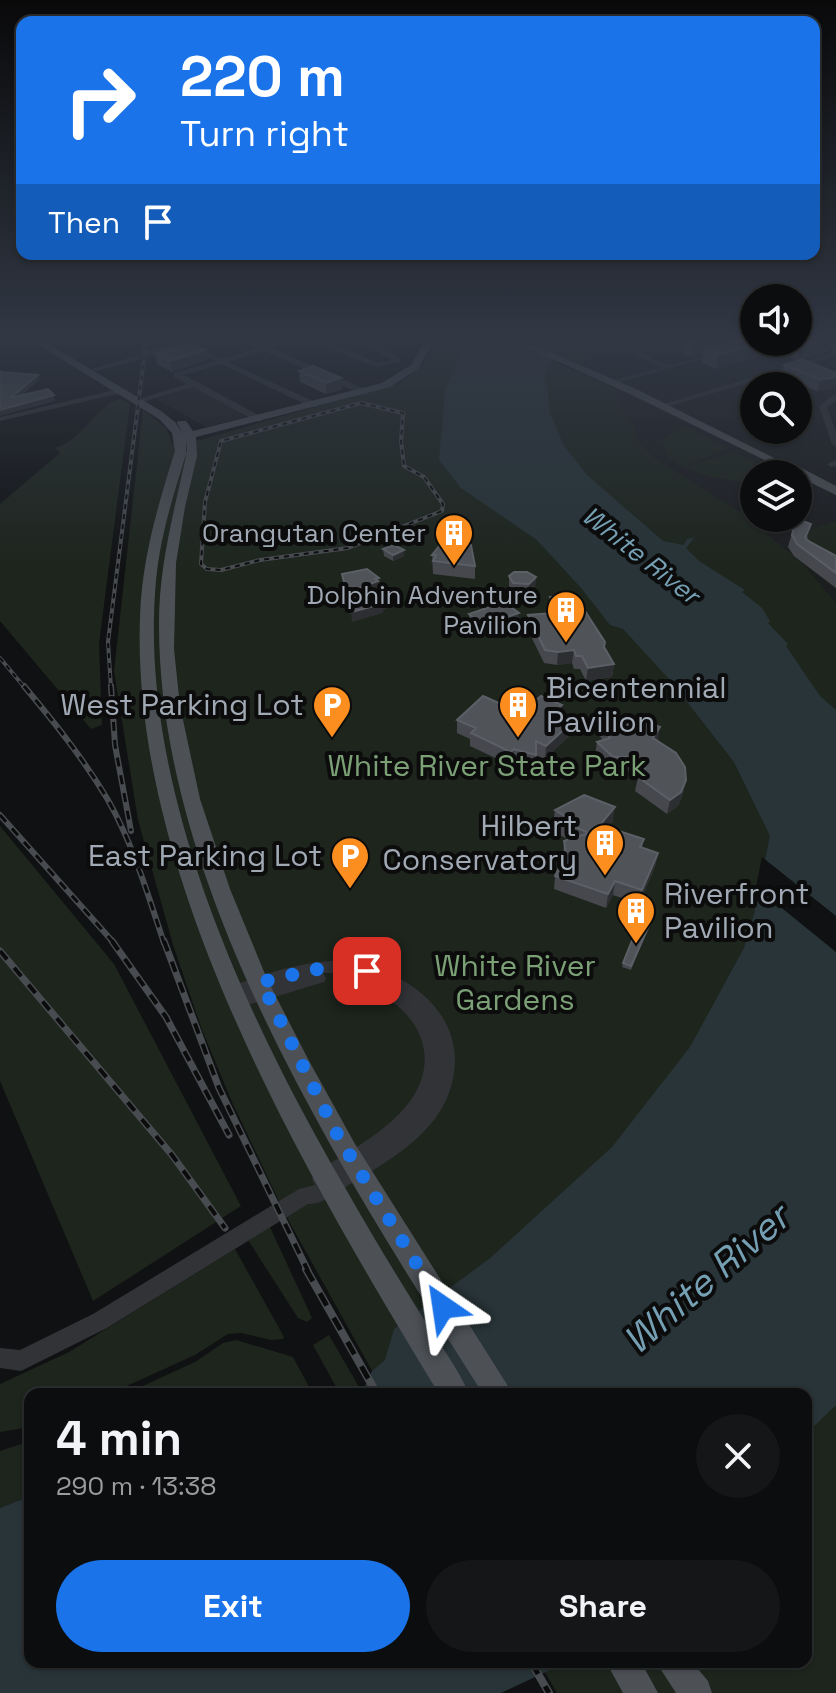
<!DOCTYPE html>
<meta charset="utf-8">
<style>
:root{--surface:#0c0d0e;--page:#151617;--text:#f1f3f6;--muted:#9a9c9e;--line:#2c2d2e;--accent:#1a73e8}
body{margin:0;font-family:"Space Grotesk",sans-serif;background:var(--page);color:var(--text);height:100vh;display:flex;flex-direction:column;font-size:30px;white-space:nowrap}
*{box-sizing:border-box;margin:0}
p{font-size:26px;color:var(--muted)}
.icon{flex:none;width:44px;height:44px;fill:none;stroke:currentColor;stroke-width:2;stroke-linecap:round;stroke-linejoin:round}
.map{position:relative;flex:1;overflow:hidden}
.drawer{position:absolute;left:24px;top:1388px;width:788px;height:280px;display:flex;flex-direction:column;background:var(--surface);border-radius:16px;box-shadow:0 2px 6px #0004,0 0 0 2px var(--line)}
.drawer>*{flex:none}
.top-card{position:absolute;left:16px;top:16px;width:804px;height:244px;border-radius:16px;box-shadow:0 2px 6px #0004,0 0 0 2px var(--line);background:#1a73e8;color:#fff;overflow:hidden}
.controls{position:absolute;left:740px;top:284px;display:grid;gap:16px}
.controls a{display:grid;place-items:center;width:72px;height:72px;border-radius:50%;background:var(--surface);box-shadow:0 2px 6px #0004,0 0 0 2px var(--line);font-size:40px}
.pin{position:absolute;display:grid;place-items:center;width:68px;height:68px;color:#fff;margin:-34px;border-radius:16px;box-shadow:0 4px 12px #0006}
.me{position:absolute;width:88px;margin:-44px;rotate:328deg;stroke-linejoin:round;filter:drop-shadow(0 0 6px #0008)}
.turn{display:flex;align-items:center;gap:28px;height:168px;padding:0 32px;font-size:36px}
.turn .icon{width:104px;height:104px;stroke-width:2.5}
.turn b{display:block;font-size:56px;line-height:68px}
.then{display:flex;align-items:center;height:76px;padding:0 32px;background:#0003;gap:16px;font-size:30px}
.round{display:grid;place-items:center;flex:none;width:84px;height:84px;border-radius:42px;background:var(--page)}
.headline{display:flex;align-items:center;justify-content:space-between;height:136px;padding:0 32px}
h1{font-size:48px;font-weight:600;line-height:60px}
.cta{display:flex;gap:16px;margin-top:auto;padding:16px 32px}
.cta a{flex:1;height:92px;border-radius:48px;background:var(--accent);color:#fff;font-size:32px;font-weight:600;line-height:92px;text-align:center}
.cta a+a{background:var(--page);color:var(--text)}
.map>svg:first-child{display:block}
</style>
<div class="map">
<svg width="836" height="1693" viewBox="0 0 836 1693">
<rect width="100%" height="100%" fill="#101112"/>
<!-- built -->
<path fill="#1c1d1f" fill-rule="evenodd" d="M587 335H754V342H798V335H836V679L572 409 577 347ZM754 386H798V430H754ZM754 474H798V518H754Z
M194 387 248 416 206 427 156 399Z"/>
<!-- green -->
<path fill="#1d251d" d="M440 335H493L614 388 621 409 633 424 639 442 653 457 742 513 791 554 789 541 793 536 836 521V589L802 563 836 603V1693H557L539 1662H806V1394H385L286 1216 232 1102 202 1030 174 948 138 820 114 671 143 410 166 428 172 443 200 440 400 383 424 364Z
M569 335H601L583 366 555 354Z
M120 399 130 403 99 644 102 725 91 729 0 621V504L60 453 55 448C83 440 98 404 120 399Z
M685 426 728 448 688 466 734 452 782 474H754V482H749C719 480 690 474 667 456L662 441 668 435Z
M0 826 114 964 241 1206 93 1301 0 1081Z
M270 1227 312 1318 307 1322 298 1318 248 1240Z
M235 1249 284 1337 283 1339 271 1340 241 1333 228 1334 195 1355 109 1394H30V1427L0 1432V1384L69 1352Z
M329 1335 362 1392 361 1394H340L313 1345Z
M236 1340 293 1357 313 1394H125L195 1362 223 1343Z
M30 1441V1496L0 1508V1451Z"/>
<!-- water -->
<path fill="#283438" d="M469 335H566L545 373 550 412 563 444 587 475 663 541 684 545 687 539 694 538 686 548 699 561 745 590 742 592 762 608 770 621 768 623 788 644 786 646 820 696 836 710V1405L806 1434V1394H361L372 1371 385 1360 394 1329 489 1259 612 1147 690 1047 744 948 754 914 770 836 734 762 669 679 623 629 610 625 581 588 537 540 461 488 439 460 445 390Z
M30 1496V1662H567L501 1693H0V1508Z"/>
<!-- pier -->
<path fill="#101112" d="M762 857 836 916V952L756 887Z"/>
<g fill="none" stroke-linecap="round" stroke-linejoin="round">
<!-- minor -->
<path fill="#313337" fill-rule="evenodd" d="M207 335H219L191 344 222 359 258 348 232 335H241L265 346 299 335H311L379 363 392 360 350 335H359L399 357 400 362 375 367 305 338 271 348 367 390V394H361L264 351 228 362 317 403V407H311L221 364 184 375 262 417V421H256L193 387 142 402V398L187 384 174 377V373L215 361 184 346 149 356 145 354 146 352Z
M624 335H632C634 349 656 363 670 364 679 365 709 354 720 351L724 353 610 385V381L663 367C646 360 629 355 624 335Z
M836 352V356L664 408 657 406Z
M136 356 140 358 139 360 89 373 85 371Z
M123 388 127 390 126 392 0 421V417Z
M833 395H836V401L827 407 836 432V447L832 444 819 406Z
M836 460V466L831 467 827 464Z
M332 961C402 962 477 1016 449 1093 434 1134 392 1159 357 1180 343 1188 324 1205 308 1204L107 1328 21 1371 0 1368V1348L20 1350 93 1314 299 1189 315 1185 312 1179 314 1173C344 1154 376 1138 400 1113 438 1074 431 1027 387 998 372 989 356 986 340 981L338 977 340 973H323L326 978 324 982 238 1008 232 1007 230 1002 233 997 228 995 226 991 228 987C263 975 296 963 332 961Z"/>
<!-- major -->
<path fill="#4d5156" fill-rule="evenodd" d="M22 335H33L161 411 175 422 183 434 177 423 178 421H186L193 431 382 383 411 365 428 335H437L418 369 390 387 196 437 197 456 185 507 176 563 174 649 180 706 200 799 230 889 267 979 308 1059 355 1144 513 1394H483C344 1175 158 891 159 623 159 565 174 512 186 456V440L187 451C174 493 160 536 156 581 137 786 246 1018 347 1191 372 1235 398 1278 425 1321 440 1345 458 1368 469 1394H439C306 1175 130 879 140 616 142 558 158 505 175 451L172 433 159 419Z
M499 335H511L638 390 786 464H794L836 486V495L630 394Z
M803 335H815L836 345V351Z
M606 1662H641L658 1693H623Z
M656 1662H692L708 1681 712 1693H676Z"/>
<!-- rail-far3 casing -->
<g stroke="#484c50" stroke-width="4">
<path id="rail-far3" d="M361 403 403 413 401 441 404 466 424 477 443 504 442 511 348 548 260 560 221 570 207 569 201 564 205 502 221 441Z
M0 658 25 688
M111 688 108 642 147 335"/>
</g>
<!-- rail-far2 casing -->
<g stroke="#484c50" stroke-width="6">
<path id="rail-far2" d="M24 686C54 722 83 758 108 800 133 844 148 895 164 943
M111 686 115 745 131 831
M0 815 114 943"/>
</g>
<!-- rail-far1 casing -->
<g stroke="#484c50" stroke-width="7">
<path id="rail-far1" d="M112 941 166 1017 229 1135
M164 941 219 1088 308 1271
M0 951 172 1155 225 1228"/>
</g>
<!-- rail casing -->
<g stroke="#484c50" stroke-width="8">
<path id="rail" d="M306 1269 377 1394
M531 1662 549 1693"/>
</g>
<!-- rail-far3 -->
<use href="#rail-far3" stroke="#0c0c0d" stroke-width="2" stroke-dasharray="5" stroke-linecap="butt"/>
<!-- rail-far2 -->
<use href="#rail-far2" stroke="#0c0c0d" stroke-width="3" stroke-dasharray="9" stroke-linecap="butt"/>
<!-- rail-far1 -->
<use href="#rail-far1" stroke="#0c0c0d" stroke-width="4" stroke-dasharray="11" stroke-linecap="butt"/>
<!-- rail -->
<use href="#rail" stroke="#0c0c0d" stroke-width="5" stroke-dasharray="14" stroke-linecap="butt"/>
</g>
<!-- wall -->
<path fill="#46484d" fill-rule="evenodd" d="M663 335H754V342H798L829 351 797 360 776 351 716 369 702 362 703 353 690 357 683 354 684 345ZM711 340 721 345 709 348Z
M205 350 207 360 172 372 157 364 156 354Z
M784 365 836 373 835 387 817 391 781 376Z
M299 371 341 378 342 389 326 394 300 382Z
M794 526 808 537 807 539 810 542 836 556V588L794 556 788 547Z
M383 549 404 556 393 561 384 556Z
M432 555 475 566V579L433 574Z
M342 574 379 578 378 588 351 597 346 592Z
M509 576 536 577 535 586 528 594 512 592 509 586Z
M550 597 604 647 614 664 612 677 586 681 580 669H574L572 663 557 665 544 663 527 628 528 615 548 613Z
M469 614 518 623 483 635 469 624Z
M501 704 528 707 560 718 569 736 545 759 536 755 535 768 513 762 510 765 470 746V739L457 733V720Z
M598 716 658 741 686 780 683 793 678 806 667 814 635 791 638 777 633 771 611 770 595 756 597 742 602 740 597 730Z
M555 810 613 821 607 827 644 839 642 848 658 853 655 867 639 904 613 895 606 908 554 889 555 876 563 860 564 841 570 840 559 835 560 828 553 824Z
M651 922 631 970 622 967 623 963Z"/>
<!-- shaded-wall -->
<path fill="#2c2e31" d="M726 335H754L724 346Z
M711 338 709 351 704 349 703 353 690 357 693 344Z
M832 338 829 351 797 360 800 348Z
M766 342H778L776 351 716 369 718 355Z
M205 350 207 360 172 372 170 361Z
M38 375 39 380 12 404 10 398Z
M836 375 835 387 817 391 820 380Z
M341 378 342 389 326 394V383Z
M54 395 55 401 0 416V410Z
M404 550V556L393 561V555Z
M536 577 535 586 528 594 529 584Z
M379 578 378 588 351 597V591Z
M386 599V609L383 610V613L352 622 351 612Z
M519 613 518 623 483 635V625Z
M574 650 572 663 557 665 558 652Z
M614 664 612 677 586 681 588 668Z
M562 705 560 718 551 714Z
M571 723 569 736 545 759 546 746Z
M660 727 658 741 653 738Z
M514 749 513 762 510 765 511 752Z
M686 780 683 793 678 806 667 814 670 800Z
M615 807 613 821 598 839 600 825Z
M658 853 655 867 639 904 642 890Z
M615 881 613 895 606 908 608 894Z"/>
<!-- building -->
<path fill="#505358" stroke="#5c6066" stroke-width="2" d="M694 335H705L711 338 693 344 685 341 697 337Z
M798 335H825L832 338 800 348 787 342H798Z
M754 336V342H766L718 355 704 349Z
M192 343 205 350 170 361 156 354Z
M802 359 836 373 835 375 836 377 820 380 784 365Z
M313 366 341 378 326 383 299 371Z
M0 371 2 372 38 375 10 398 48 389 54 395 0 410Z
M800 520 811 524 805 538 810 542 836 556V573L797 544 792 535 794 526Z
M394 545 404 550 393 555 383 549Z
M440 545H471L475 566 433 561 436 555H432Z
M367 569 379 578 375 579 378 581 351 591 345 586 342 574Z
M514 572H527L536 577 529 584 513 583 509 576Z
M383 593 386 599 380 601 382 604 351 612 355 596Z
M574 594 605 642 604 647 614 664 588 668 582 656H576L574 650 558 652 545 650 528 615 554 613 548 606 554 604 550 597Z
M504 602 519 613 483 625 469 614Z
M483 696 501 704 508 698 528 707 541 696 562 705 551 714 571 723 546 746 536 741V755L514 749 511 752 471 733 476 728 457 720Z
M598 716 619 725 629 724 635 717 660 727 653 738 676 753 685 767 686 780 681 792 670 800 638 777 645 769 635 757H613L597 742 610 738Z
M584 795 615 807 600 825 644 839 640 847 658 853 642 890 615 881 608 894 555 876 566 854 564 841 589 833 561 821 566 817 555 810Z
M642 916 652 919 631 966 623 963Z"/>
<!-- sky -->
<linearGradient id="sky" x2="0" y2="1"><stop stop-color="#09090a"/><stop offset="0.59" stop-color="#313844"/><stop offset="1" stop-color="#313844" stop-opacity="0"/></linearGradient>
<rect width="836" height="572" fill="url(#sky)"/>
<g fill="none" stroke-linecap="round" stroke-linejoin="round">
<!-- route -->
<path stroke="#1a73e8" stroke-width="14" stroke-dasharray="0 25.2" d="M367 971 322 968 261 982 338 1136 443 1307"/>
</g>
<!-- icons -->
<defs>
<g id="building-pin" transform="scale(2)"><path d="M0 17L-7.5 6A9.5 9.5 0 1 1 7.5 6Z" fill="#fc8d1f" stroke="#0c0c0d"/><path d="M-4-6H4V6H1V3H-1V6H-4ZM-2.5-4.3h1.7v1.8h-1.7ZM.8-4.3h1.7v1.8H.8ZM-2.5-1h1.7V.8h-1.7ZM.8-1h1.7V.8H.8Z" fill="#fff"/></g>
<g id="parking-pin" transform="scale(2)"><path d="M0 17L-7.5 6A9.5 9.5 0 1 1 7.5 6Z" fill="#fc8d1f" stroke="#0c0c0d"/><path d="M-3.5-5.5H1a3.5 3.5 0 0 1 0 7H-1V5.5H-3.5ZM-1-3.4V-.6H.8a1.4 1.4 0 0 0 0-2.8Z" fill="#fff"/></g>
</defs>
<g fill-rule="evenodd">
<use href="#building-pin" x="454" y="533"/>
<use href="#building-pin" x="566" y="610"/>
<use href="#parking-pin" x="332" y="705"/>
<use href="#building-pin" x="518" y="705"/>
<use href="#building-pin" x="605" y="843"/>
<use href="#parking-pin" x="350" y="856"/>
<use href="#building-pin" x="636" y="911"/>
</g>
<g text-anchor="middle" stroke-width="8" stroke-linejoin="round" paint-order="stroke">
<!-- far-poi labels -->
<g font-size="26" fill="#a1aab4" stroke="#0c0c0d" text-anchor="end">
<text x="426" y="542">Orangutan Center</text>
<text x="538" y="604">Dolphin Adventure<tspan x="538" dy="30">Pavilion</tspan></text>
</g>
<!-- far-water labels -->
<g font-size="26" font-style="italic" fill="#759fb2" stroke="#0c0c0d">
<text transform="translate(641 555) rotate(38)" y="9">White River</text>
</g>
<!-- poi labels -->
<g font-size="30" fill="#a1aab4" stroke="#0c0c0d" text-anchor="end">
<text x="546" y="698" text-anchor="start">Bicentennial<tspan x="546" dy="34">Pavilion</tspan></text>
<text x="304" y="715">West Parking Lot</text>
<text x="577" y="836">Hilbert<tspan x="577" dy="34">Conservatory</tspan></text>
<text x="322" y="866">East Parking Lot</text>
<text x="664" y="904" text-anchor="start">Riverfront<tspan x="664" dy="34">Pavilion</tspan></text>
</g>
<!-- park labels -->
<g font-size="30" fill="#7ba076" stroke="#0c0c0d">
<text x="487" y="776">White River State Park</text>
<text x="515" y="976">White River<tspan x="515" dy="34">Gardens</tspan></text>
</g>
<!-- near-water labels -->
<g font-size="38" font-style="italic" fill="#759fb2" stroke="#0c0c0d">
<text transform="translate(706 1279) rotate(-41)" y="13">White River</text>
</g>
</g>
</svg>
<div class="controls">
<a><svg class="icon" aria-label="sound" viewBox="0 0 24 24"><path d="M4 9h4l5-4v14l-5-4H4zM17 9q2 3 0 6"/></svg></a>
<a><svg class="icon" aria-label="search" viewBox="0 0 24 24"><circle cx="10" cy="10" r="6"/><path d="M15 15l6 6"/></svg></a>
<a><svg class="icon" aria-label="layers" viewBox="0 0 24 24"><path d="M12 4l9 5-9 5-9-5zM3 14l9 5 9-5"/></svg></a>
</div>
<div class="pin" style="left:367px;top:971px;background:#d93025"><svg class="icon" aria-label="arrive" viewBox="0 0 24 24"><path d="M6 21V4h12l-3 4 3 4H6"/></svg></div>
<svg class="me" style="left:443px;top:1307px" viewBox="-20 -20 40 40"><path d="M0-17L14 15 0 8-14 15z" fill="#1a73e8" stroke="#fff" stroke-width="4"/></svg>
<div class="top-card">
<div class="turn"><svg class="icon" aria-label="right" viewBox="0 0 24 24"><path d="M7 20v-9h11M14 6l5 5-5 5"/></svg><div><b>220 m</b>Turn right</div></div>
<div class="then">Then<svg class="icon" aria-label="arrive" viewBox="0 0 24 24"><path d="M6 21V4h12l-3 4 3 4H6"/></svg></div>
</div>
<section class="drawer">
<div class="headline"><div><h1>4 min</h1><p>290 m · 13:38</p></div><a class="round"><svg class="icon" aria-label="close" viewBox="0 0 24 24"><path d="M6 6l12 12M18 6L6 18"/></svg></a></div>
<div class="cta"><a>Exit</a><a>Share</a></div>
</section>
</div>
